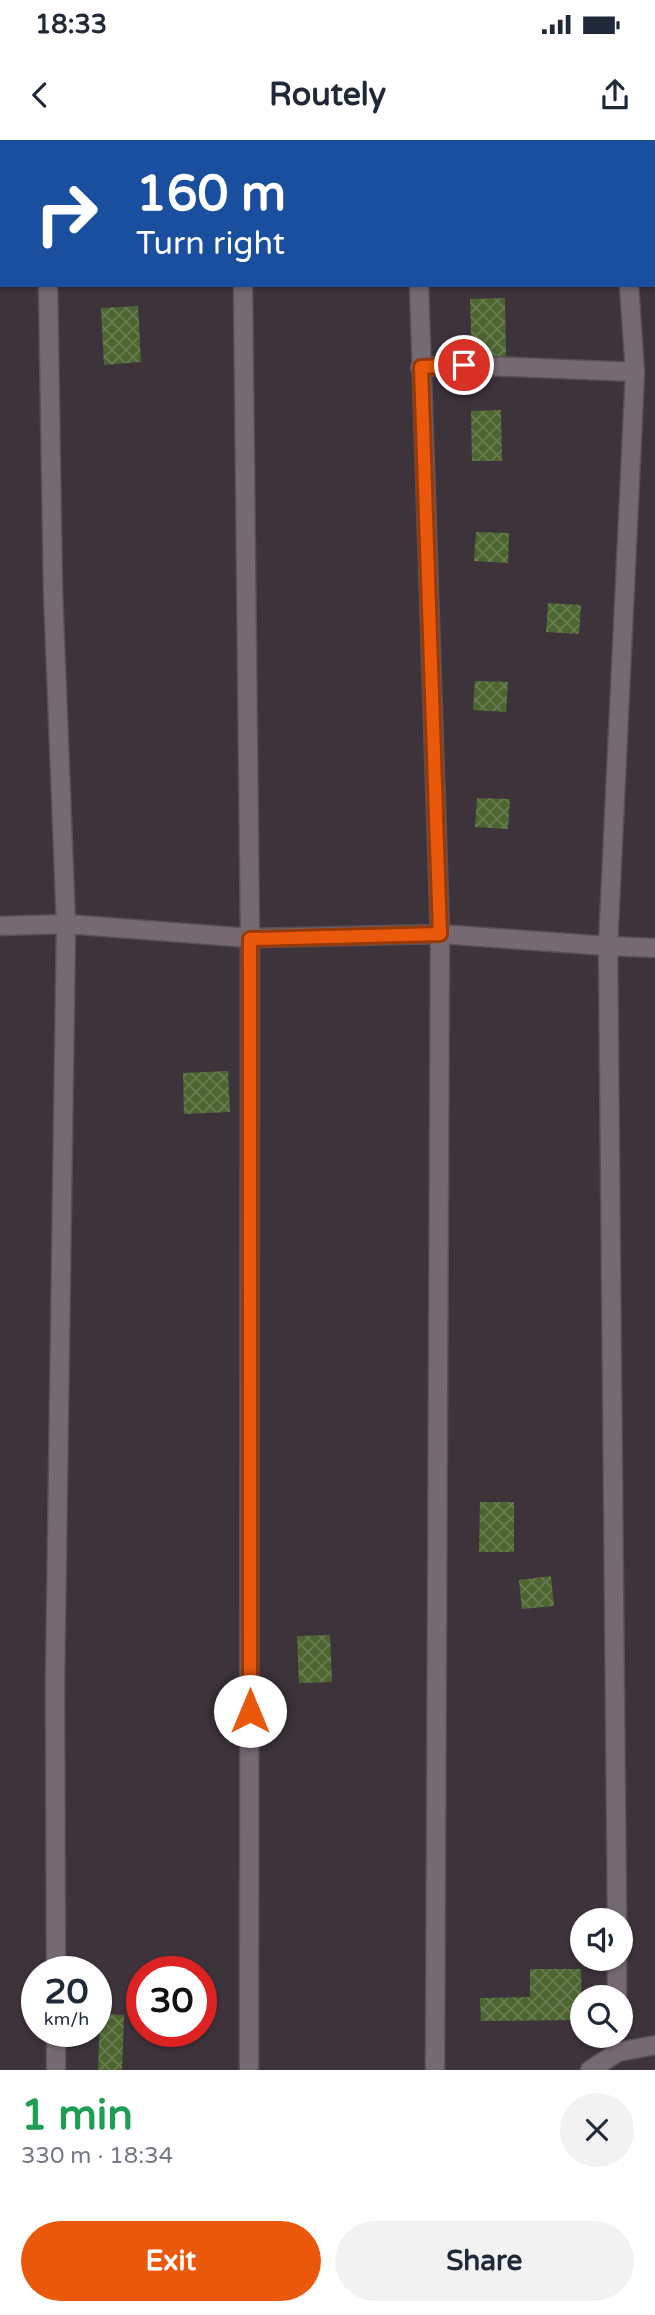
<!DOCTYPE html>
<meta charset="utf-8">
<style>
:root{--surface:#fff;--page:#f2f2f3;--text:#1f2937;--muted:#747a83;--accent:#ea580c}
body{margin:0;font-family:"Varela Round",sans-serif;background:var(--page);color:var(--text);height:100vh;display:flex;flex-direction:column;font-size:26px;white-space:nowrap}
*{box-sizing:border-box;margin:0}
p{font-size:23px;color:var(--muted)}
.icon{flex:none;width:38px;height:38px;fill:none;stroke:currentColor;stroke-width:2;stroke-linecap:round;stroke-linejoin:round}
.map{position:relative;height:1930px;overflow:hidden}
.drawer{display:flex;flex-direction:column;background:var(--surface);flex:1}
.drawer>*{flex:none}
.top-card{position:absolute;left:0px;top:0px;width:656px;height:147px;box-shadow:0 2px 5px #0004;background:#1a4fa0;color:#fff;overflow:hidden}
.controls{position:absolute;left:570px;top:1768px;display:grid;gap:14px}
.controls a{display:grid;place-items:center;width:63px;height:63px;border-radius:50%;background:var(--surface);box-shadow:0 2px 5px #0004;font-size:35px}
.speed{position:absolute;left:21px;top:1816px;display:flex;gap:14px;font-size:35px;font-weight:700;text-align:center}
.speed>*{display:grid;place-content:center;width:91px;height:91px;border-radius:50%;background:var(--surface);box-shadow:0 2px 5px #0004;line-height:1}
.speed small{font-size:18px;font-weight:400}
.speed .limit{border:10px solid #d22;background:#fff;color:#111}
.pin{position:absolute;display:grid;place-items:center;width:60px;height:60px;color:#fff;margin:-30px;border:4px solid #fff;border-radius:50%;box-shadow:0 2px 7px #0007}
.me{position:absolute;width:77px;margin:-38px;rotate:0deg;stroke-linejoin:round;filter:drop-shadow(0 0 5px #0008)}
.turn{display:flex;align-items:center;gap:24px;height:147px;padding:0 21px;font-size:32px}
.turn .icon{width:91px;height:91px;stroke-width:2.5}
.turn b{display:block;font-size:49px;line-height:60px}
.round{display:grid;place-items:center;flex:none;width:74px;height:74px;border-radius:37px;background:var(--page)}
.headline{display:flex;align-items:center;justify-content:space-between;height:119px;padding:0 21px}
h1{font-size:42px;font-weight:800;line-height:52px;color:#1e9e55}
.action{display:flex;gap:14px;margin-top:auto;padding:14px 21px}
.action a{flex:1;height:80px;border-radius:42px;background:var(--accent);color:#fff;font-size:28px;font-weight:800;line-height:80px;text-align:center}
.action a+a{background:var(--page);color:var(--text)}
.status{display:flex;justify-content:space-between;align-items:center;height:49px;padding:0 35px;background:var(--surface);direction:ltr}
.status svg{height:19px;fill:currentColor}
header{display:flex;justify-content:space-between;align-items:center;height:91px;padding:0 21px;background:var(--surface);font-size:32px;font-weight:800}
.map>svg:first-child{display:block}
</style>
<div class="status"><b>18:33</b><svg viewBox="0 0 49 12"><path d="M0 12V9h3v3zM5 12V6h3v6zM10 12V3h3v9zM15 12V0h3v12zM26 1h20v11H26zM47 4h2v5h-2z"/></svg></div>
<header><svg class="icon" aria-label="back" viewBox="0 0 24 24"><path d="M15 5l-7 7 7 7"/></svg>Routely<svg class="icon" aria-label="share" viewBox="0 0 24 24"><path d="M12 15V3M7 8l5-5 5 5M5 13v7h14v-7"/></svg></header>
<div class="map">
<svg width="655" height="1930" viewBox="0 0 655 1930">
<defs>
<pattern id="building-cross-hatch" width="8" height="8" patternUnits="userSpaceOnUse" patternTransform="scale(1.75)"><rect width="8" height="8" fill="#4d6631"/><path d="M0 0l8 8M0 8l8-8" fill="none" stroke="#677c4f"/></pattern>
</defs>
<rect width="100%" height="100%" fill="#3d333b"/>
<!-- building -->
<path fill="url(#building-cross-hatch)" d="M505 158 506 217 472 218 470 159Z
M138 166 141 222 104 225 101 168Z
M501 270 502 321H472L471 271Z
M476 392 509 393 508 423 474 421Z
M548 463 581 465 579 494 546 492Z
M475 541 508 542 506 572 473 570Z
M477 658 510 659 508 689 475 687Z
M228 931 230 972 184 974 183 933Z
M480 1362H514V1412H479Z
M551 1436 554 1466 522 1469 519 1440Z
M330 1495 332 1542 299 1543 297 1496Z
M530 1829H581L582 1880 481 1881 480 1858 530 1857Z
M100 1874 124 1875 122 1930H98Z"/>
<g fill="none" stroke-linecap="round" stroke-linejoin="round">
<!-- minor casing -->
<g stroke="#595057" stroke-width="21">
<path id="minor" d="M241 0V2
M417 0V2
M615 0V2
M654 83H655
M48 145 53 451 66 784 55 1543 56 1832
M243 145 250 798 249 1930
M419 145 440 794 435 1930
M420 227 464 225 635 232
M0 786 66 784 250 798 440 794 608 806 655 808
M617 1780 608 806 635 232 629 145
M617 1818V1857
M56 1892V1930
M590 1930 618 1912 655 1905"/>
</g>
<!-- minor -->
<use href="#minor" stroke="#756972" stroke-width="18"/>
</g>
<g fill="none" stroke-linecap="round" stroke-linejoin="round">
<!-- route casing -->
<g stroke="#983908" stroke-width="18">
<path id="route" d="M250 1571V799L440 794 421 227 464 225"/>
</g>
<!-- route -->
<use href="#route" stroke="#ea580c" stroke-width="12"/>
</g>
</svg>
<div class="controls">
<a><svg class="icon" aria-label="sound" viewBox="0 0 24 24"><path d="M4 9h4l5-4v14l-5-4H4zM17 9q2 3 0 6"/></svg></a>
<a><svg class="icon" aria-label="search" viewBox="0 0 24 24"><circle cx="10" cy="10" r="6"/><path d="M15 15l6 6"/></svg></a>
</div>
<div class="speed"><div>20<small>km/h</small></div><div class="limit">30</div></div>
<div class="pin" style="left:464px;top:225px;background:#d93025"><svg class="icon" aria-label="arrive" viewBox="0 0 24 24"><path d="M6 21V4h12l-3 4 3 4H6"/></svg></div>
<svg class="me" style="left:250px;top:1571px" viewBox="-20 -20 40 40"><circle r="19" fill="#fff"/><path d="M0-13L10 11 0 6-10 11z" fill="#ea580c"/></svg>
<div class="top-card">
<div class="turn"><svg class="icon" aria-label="right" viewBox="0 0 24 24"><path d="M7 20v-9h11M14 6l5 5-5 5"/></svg><div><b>160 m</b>Turn right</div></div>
</div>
</div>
<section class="drawer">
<div class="headline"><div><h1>1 min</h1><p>330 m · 18:34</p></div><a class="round"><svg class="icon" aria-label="close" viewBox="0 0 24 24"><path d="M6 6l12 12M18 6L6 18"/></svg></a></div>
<div class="action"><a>Exit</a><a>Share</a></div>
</section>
